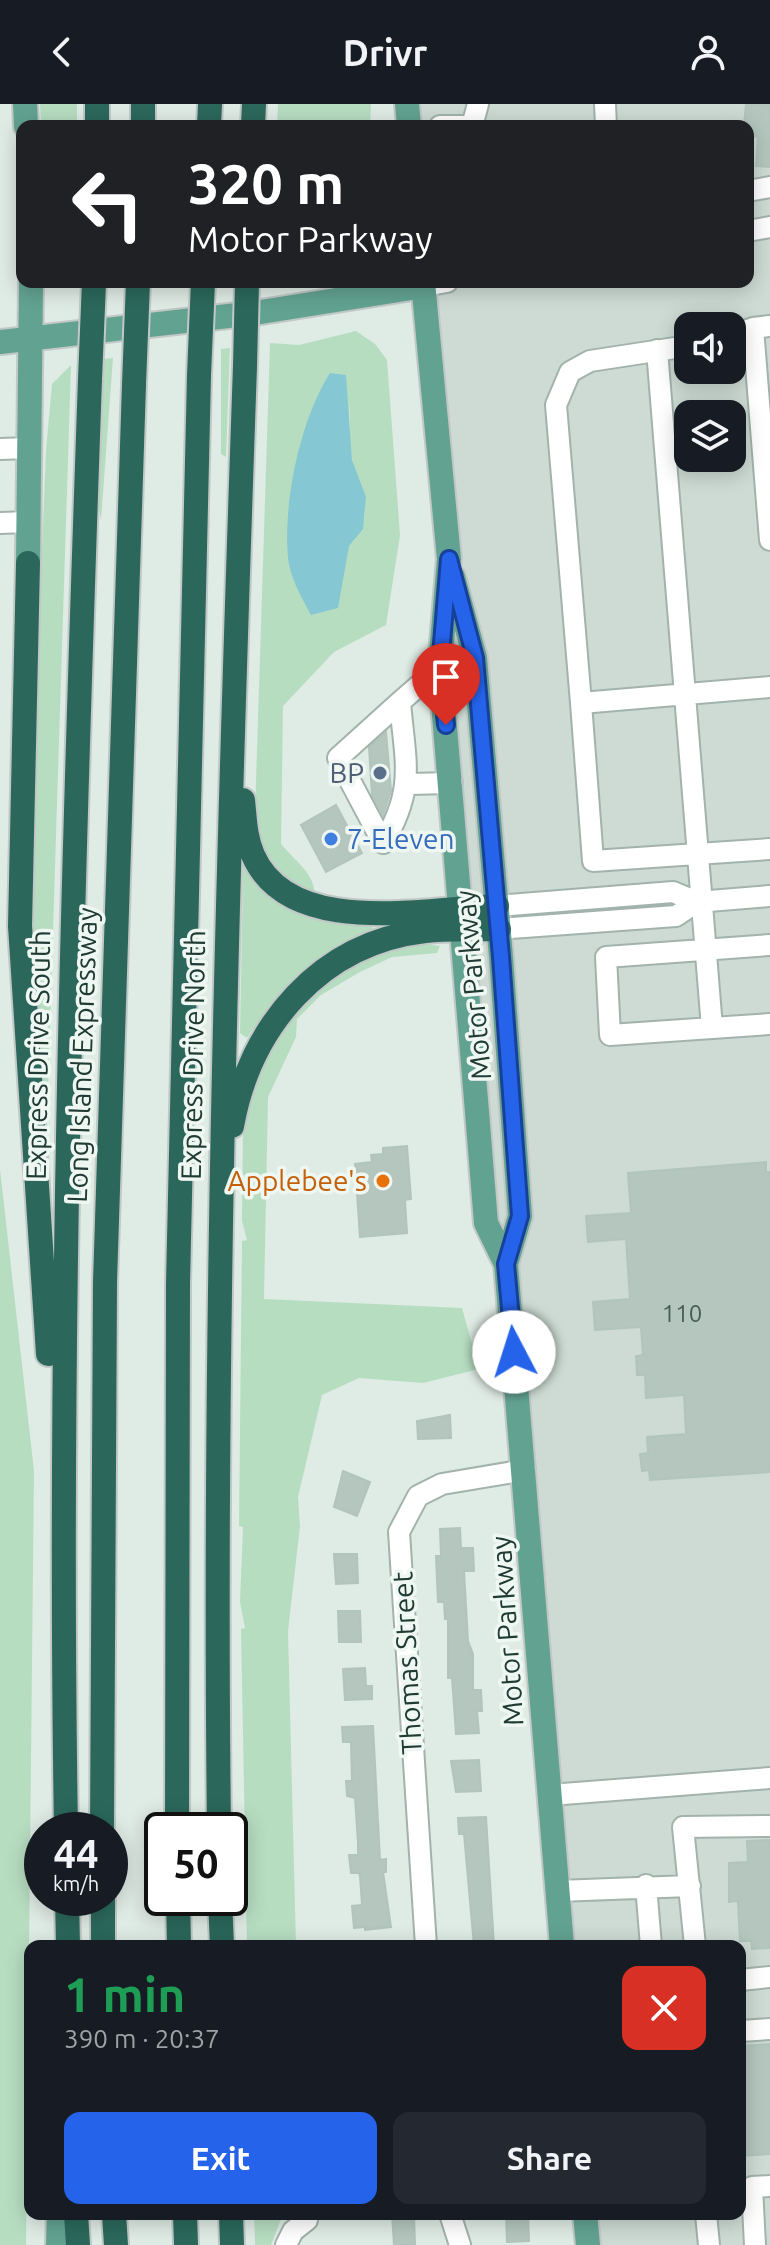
<!DOCTYPE html>
<meta charset="utf-8">
<style>
:root{--surface:#171b24;--page:#242831;--text:#f1f3f6;--muted:#9ea1a6;--accent:#2563eb}
body{margin:0;font-family:Ubuntu,sans-serif;background:var(--page);color:var(--text);height:100vh;display:flex;flex-direction:column;font-size:30px;white-space:nowrap}
*{box-sizing:border-box;margin:0}
p{font-size:26px;color:var(--muted)}
.icon{flex:none;width:44px;height:44px;fill:none;stroke:currentColor;stroke-width:2;stroke-linecap:round;stroke-linejoin:round}
.map{position:relative;flex:1;overflow:hidden}
.sheet{position:absolute;left:24px;top:1836px;width:722px;height:280px;display:flex;flex-direction:column;background:var(--surface);border-radius:16px;box-shadow:0 4px 20px #0003}
.sheet>*{flex:none}
.hud{position:absolute;left:16px;top:16px;width:738px;height:168px;border-radius:16px;box-shadow:0 4px 20px #0003;background:#202124;color:#fff;overflow:hidden}
.fabs{position:absolute;left:674px;top:208px;display:grid;gap:16px}
.fabs a{display:grid;place-items:center;width:72px;height:72px;border-radius:16px;background:var(--surface);box-shadow:0 4px 20px #0003;font-size:40px}
.speed{position:absolute;left:24px;top:1708px;display:flex;gap:16px;font-size:40px;font-weight:700;text-align:center}
.speed>*{display:grid;place-content:center;width:104px;height:104px;border-radius:50%;background:var(--surface);box-shadow:0 4px 20px #0003;line-height:1}
.speed small{font-size:20px;font-weight:400}
.speed .limit{border:4px solid #111;border-radius:12px;background:#fff;color:#111}
.pin{position:absolute;display:grid;place-items:center;width:68px;height:68px;color:#fff;margin:-82px -34px;border-radius:50% 50% 50% 0;rotate:-45deg;box-shadow:0 0 8px #0007}
.pin .icon{rotate:45deg}
.me{position:absolute;width:88px;margin:-44px;rotate:355deg;stroke-linejoin:round;filter:drop-shadow(0 0 6px #0008)}
.turn{display:flex;align-items:center;gap:28px;height:168px;padding:0 40px;font-size:36px}
.turn .icon{width:104px;height:104px;stroke-width:2.5}
.turn b{display:block;font-size:56px;line-height:68px}
.round{display:grid;place-items:center;flex:none;width:84px;height:84px;border-radius:16px;background:var(--page)}
.summary{display:flex;align-items:center;justify-content:space-between;height:136px;padding:0 40px}
h1{font-size:48px;font-weight:700;line-height:60px;color:#1e9e55}
.button{display:flex;gap:16px;margin-top:auto;padding:16px 40px}
.button a{flex:1;height:92px;border-radius:16px;background:var(--accent);color:#fff;font-size:32px;font-weight:700;line-height:92px;text-align:center}
.button a+a{background:var(--page);color:var(--text)}
header{display:flex;justify-content:space-between;align-items:center;height:104px;padding:0 40px;background:var(--surface);font-size:36px;font-weight:700}
.map>svg:first-child{display:block}
</style>
<header><svg class="icon" aria-label="back" viewBox="0 0 24 24"><path d="M15 5l-7 7 7 7"/></svg>Drivr<svg class="icon" aria-label="person" viewBox="0 0 24 24"><circle cx="12" cy="8" r="4"/><path d="M4 21q1-7 8-7t8 7"/></svg></header>
<div class="map">
<svg width="770" height="2141" viewBox="0 0 770 2141">
<rect width="100%" height="100%" fill="#dfebe5"/>
<!-- built -->
<path fill="#cddbd4" fill-rule="evenodd" d="M415 0H770V2141H583L580 2110H740V1842H557L506 1160 477 1008 423 178H748V22H416ZM688 222H732V266H688ZM688 310H732V354H688Z"/>
<!-- green -->
<path fill="#b7ddc1" fill-rule="evenodd" d="M40 0H77V22H41Z
M278 0H371L370 22H277Z
M356 227 375 240 387 256 400 431 386 521 334 548 283 602 281 740C295 757 318 772 314 794 281 772 259 750 255 709L270 239 299 241ZM349 298C350 316 349 336 352 355 358 393 379 405 349 442Z
M230 244 226 353 221 350V245Z
M113 254 101 416 97 397 104 255Z
M71 261 45 1077 26 846 46 346 52 280Z
M243 762C279 809 308 822 367 819L375 826C316 854 283 880 247 934L240 929Z
M421 839 440 842 437 849 392 853 360 868 321 891 297 915 296 933 268 993 264 1195 462 1204 479 1265 423 1279 359 1274 322 1291 298 1393 300 1422 288 1527 296 1842H247L241 1525 245 1524 240 1498 243 1423 239 1422 242 1137 247 1136 242 1117 243 1022 252 984 267 944 312 887 377 848Z
M0 1065 34 1367 26 2141H0Z
M254 2110H283L271 2141H255Z"/>
<!-- water -->
<path fill="#85c7d2" d="M330 269 346 271 352 356 366 393 363 425 349 442 338 504 311 511C302 494 290 474 288 454 283 398 300 316 330 269Z"/>
<!-- building -->
<path fill="#b4c6be" stroke="#b1c5bc" stroke-width="2" d="M746 0H770V63L756 62 758 33 748 32V22H744Z
M386 628 391 687 383 711 372 691 369 643Z
M336 701 362 749 326 768 301 721Z
M407 1042 411 1095 405 1096 407 1129 360 1133 355 1060 372 1058 371 1051 383 1050V1044Z
M766 1058V1068H770V1368L650 1376 649 1366 642 1367 640 1350 648 1349 647 1333 686 1330 684 1291 646 1294 645 1271H637L636 1252 643 1251 641 1223 595 1226 593 1198 630 1195 626 1135 588 1138 586 1112 631 1109 628 1069Z
M450 1311 451 1334 418 1335 417 1317Z
M343 1367 370 1378 357 1412 334 1403Z
M460 1424 461 1444H473L474 1467H464L468 1537 473 1550V1586H481L482 1607H477L479 1629 456 1630 452 1574H448V1515H445L444 1498H438L436 1452H441L440 1425Z
M334 1450H357L358 1479 336 1480Z
M338 1507H360L361 1538H339Z
M365 1564 366 1582H372V1595L345 1596 343 1565Z
M373 1622 380 1756 386 1755V1768H383L391 1823 365 1826V1823L354 1824 352 1802 362 1801 360 1772 359 1769H351L349 1751H358V1739L355 1694 347 1692 346 1677H352L351 1638H343L342 1623Z
M479 1656 481 1687 456 1688 451 1657Z
M486 1713 494 1842H474L464 1730H459L458 1714Z
M770 1736V1844L752 1845 751 1837H740L738 1797 729 1798V1759L748 1758 747 1737Z
M770 1940V2050L740 2052V1942Z
M392 2110H414L415 2141H394Z
M506 2110H528L529 2137 507 2138Z"/>
<g fill="none" stroke-linecap="round" stroke-linejoin="round">
<!-- minor casing -->
<g stroke="#a2b3ac" stroke-width="24">
<path id="minor" d="M605 0 606 22
M440 22H463
M472 22 478 0
M748 87 770 83
M748 127 770 123
M424 182 447 178
M770 222 753 224 770 436
M732 232 753 224
M657 246 712 924
M0 345 31 344
M0 419 29 418
M770 583 581 599 593 757 770 745
M400 598C405 658 416 684 383 739L338 654 400 598 440 563
M581 599 556 301 570 268 590 257 688 242
M408 680 452 679
M497 802 673 788 697 798 770 792
M499 825 676 812 697 798
M770 841 606 853 610 931 770 920
M550 1691 770 1674
M646 1781 651 1842
M558 1787 690 1782
M426 1842 399 1428 418 1392 442 1380 525 1366
M695 1842 683 1723 770 1722
M740 1876 770 1873
M740 1927 770 1925
M450 2110 460 2141
M706 2110 709 2141
M286 2141 293 2127 307 2116
M755 2141 752 2083 770 2082"/>
</g>
<!-- major casing -->
<g stroke="#c1c8c6" stroke-width="28">
<path id="major" d="M25 0 26 22
M407 0 409 22
M423 178 449 455 440 563 477 1008 486 1119 506 1160 562 1842
M0 238 255 209 424 182
M28 459 31 178
M453 473 475 554 501 853 520 1112 506 1160
M585 2110 588 2141
M58 2141 59 2110"/>
</g>
<!-- highway casing -->
<g stroke="#c1c8c6" stroke-width="28">
<path id="highway" d="M97 0V22
M143 22V0
M209 22 210 0
M253 22 254 0
M28 459 20 822 48 1250
M243 696C245 714 245 733 253 751 289 834 424 805 497 802
M232 1022C250 922 320 839 425 827 449 824 474 826 499 825
M66 1726C58 1242 73 759 90 275
M102 1726 105 1178 134 280
M177 1726 178 1179 199 271
M219 1726C213 1238 228 750 245 262
M67 1794 68 1842
M103 1794V1842
M178 1794 179 1842
M220 1794 222 1842
M76 2110 78 2141
M114 2110 116 2141
M185 2110 186 2141
M231 2110 232 2141"/>
</g>
<!-- minor -->
<use href="#minor" stroke="#fff" stroke-width="20"/>
<!-- major -->
<use href="#major" stroke="#62a291" stroke-width="24"/>
<!-- highway -->
<use href="#highway" stroke="#2b685b" stroke-width="24"/>
<!-- highway-bridge casing -->
<g stroke="#c1c8c6" stroke-width="28" stroke-linecap="butt">
<path id="highway-bridge" d="M245 262 247 178
M199 271 203 178
M90 275 94 178
M134 280 138 178"/>
</g>
<!-- highway-bridge -->
<use href="#highway-bridge" stroke="#2b685b" stroke-width="24"/>
</g>
<g fill="none" stroke-linecap="round" stroke-linejoin="round">
<!-- route casing -->
<g stroke="#184099" stroke-width="20">
<path id="route" d="M446 621 440 563 449 455 475 554 501 853 520 1112 506 1160 514 1248"/>
</g>
<!-- route -->
<use href="#route" stroke="#2563eb" stroke-width="14"/>
</g>
<!-- markers -->
<circle fill="#5c6f8a" stroke="#eff7f3" stroke-width="3" cx="380" cy="669" r="8"/>
<circle fill="#3f7fe0" stroke="#eff7f3" stroke-width="3" cx="331" cy="735" r="8"/>
<circle fill="#e8710a" stroke="#eff7f3" stroke-width="3" cx="383" cy="1077" r="8"/>
<g text-anchor="middle" stroke-width="7" stroke-linejoin="round" paint-order="stroke">
<!-- number labels -->
<g font-size="24" fill="#455e56">
<text x="682" y="1218">110</text>
</g>
<!-- service labels -->
<g font-size="28" fill="#4e5e75" stroke="#eff7f3" text-anchor="end">
<text x="364" y="679">BP</text>
</g>
<!-- shop labels -->
<g font-size="28" fill="#366cbe" stroke="#eff7f3" text-anchor="start">
<text x="347" y="745">7-Eleven</text>
</g>
<!-- street labels -->
<g font-size="28" fill="#203b34" stroke="#eff7f3">
<text transform="translate(473 881) rotate(-95)" y="10">Motor Parkway</text>
<text transform="translate(38 951) rotate(-89)" y="10">Express Drive South</text>
<text transform="translate(82 951) rotate(-88)" y="10">Long Island Expressway</text>
<text transform="translate(193 951) rotate(-89)" y="10">Express Drive North</text>
<text transform="translate(507 1527) rotate(-94)" y="10">Motor Parkway</text>
<text transform="translate(407 1559) rotate(-93)" y="10">Thomas Street</text>
</g>
<!-- food labels -->
<g font-size="28" fill="#c56008" stroke="#eff7f3" text-anchor="end">
<text x="367" y="1087">Applebee's</text>
</g>
</g>
</svg>
<div class="fabs">
<a><svg class="icon" aria-label="sound" viewBox="0 0 24 24"><path d="M4 9h4l5-4v14l-5-4H4zM17 9q2 3 0 6"/></svg></a>
<a><svg class="icon" aria-label="layers" viewBox="0 0 24 24"><path d="M12 4l9 5-9 5-9-5zM3 14l9 5 9-5"/></svg></a>
</div>
<div class="speed"><div>44<small>km/h</small></div><div class="limit">50</div></div>
<div class="pin" style="left:446px;top:621px;background:#d93025"><svg class="icon" aria-label="arrive" viewBox="0 0 24 24"><path d="M6 21V4h12l-3 4 3 4H6"/></svg></div>
<svg class="me" style="left:514px;top:1248px" viewBox="-20 -20 40 40"><circle r="19" fill="#fff"/><path d="M0-13L10 11 0 6-10 11z" fill="#2563eb"/></svg>
<div class="hud">
<div class="turn"><svg class="icon" aria-label="left" viewBox="0 0 24 24"><path d="M17 20v-9H6M10 6l-5 5 5 5"/></svg><div><b>320 m</b>Motor Parkway</div></div>
</div>
<section class="sheet">
<div class="summary"><div><h1>1 min</h1><p>390 m · 20:37</p></div><a class="round" style="background:#d93025;color:#fff"><svg class="icon" aria-label="close" viewBox="0 0 24 24"><path d="M6 6l12 12M18 6L6 18"/></svg></a></div>
<div class="button"><a>Exit</a><a>Share</a></div>
</section>
</div>
